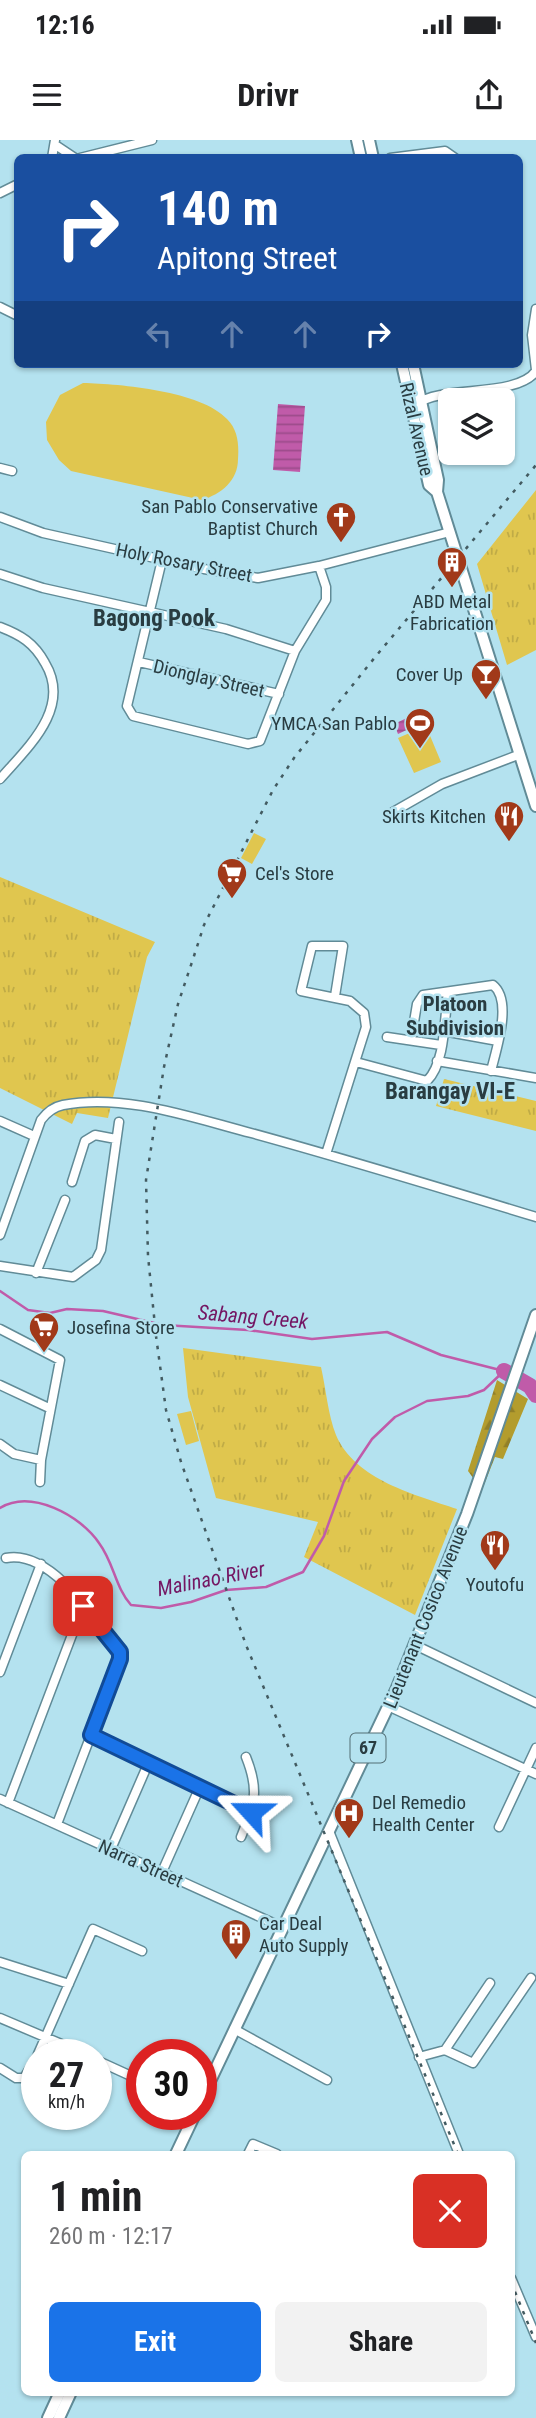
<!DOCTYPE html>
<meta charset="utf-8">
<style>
:root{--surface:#fff;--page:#f2f2f2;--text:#202124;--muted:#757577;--accent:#1a73e8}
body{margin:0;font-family:"Roboto Condensed",sans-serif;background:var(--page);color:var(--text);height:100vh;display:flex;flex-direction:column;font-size:26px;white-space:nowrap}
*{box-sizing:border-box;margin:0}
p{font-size:23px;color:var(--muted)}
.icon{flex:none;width:38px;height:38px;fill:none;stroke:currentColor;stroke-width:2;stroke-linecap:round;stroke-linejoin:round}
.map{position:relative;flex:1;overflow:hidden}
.sheet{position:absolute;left:21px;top:2011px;width:494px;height:245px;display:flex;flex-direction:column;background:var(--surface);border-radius:10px;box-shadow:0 2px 5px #0004}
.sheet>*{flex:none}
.top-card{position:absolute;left:14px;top:14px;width:509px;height:214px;border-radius:10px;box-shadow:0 2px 5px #0004;background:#1a4fa0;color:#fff;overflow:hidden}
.tools{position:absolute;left:438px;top:248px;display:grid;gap:14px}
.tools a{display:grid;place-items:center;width:77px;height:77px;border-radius:10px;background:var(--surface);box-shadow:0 2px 5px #0004;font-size:35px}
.speed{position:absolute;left:21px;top:1899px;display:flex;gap:14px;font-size:35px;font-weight:700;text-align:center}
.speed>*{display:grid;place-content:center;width:91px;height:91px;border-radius:50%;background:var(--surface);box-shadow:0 2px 5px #0004;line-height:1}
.speed small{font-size:18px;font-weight:400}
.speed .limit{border:10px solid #d22;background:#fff;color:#111}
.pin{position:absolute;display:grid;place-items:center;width:60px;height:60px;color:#fff;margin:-30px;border-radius:14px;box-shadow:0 4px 10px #0006}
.me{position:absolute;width:77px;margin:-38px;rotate:294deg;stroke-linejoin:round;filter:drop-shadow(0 0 5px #0008)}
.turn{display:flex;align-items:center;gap:24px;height:147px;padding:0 28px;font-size:32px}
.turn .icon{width:91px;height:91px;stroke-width:2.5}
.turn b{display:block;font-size:49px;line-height:60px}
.lanes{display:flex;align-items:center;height:66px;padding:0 28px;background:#0003;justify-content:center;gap:35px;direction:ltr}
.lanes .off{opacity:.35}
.round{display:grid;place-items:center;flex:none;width:74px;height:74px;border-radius:10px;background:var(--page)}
.summary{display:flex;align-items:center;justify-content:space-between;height:119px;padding:0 28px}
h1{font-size:42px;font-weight:700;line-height:52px}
.cta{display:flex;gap:14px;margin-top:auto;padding:14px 28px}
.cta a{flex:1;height:80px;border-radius:10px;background:var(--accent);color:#fff;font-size:28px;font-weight:700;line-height:80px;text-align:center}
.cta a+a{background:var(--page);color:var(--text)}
.status{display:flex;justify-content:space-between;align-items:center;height:49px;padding:0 35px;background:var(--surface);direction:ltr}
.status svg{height:19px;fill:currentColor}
header{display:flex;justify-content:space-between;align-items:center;height:91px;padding:0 28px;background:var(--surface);font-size:32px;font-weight:700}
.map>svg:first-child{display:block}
</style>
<div class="status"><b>12:16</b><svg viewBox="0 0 49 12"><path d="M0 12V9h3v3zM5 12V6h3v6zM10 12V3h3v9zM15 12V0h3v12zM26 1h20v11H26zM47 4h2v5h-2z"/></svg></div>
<header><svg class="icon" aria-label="menu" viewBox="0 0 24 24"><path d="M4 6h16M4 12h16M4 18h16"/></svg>Drivr<svg class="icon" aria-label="share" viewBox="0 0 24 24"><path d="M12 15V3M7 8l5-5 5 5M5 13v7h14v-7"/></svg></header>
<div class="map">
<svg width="536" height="2278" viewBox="0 0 536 2278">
<defs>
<pattern id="grass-tufts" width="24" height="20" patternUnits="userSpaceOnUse" patternTransform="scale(1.75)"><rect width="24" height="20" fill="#e0c64f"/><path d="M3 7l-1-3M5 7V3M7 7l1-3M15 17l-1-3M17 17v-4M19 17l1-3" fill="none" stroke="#c0ab46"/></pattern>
<pattern id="forest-firs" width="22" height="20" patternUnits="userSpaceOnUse" patternTransform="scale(1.75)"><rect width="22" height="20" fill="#b39c2d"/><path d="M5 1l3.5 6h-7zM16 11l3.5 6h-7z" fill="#928028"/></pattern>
<pattern id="water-rules" width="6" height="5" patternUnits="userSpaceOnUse" patternTransform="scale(1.75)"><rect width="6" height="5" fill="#c05ba9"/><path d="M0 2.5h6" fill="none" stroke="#9c4c8b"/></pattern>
</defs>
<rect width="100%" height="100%" fill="#b4e2ef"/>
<!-- grass -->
<path fill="url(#grass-tufts)" d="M536 350V510L507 525 477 424Z
M0 737 155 802 147 817 108 978 77 973 72 984 0 948Z
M444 939 536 961V991L436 966Z
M183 1208 321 1227C326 1249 328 1275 336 1295 355 1340 416 1355 457 1369L415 1475 304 1417 318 1382 216 1358 188 1257Z"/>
<!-- forest -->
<path fill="url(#forest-firs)" d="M497 1240 528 1259 503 1319 495 1317 482 1350 468 1331Z"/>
<!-- garden -->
<path fill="#e0c64f" d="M83 243C121 244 201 251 227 279 238 290 239 304 238 319 238 341 221 354 202 360L71 331 59 320 47 300 46 282 60 255Z
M426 586 441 622 414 633 398 598Z
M254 693 266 699 252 724 241 718Z
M191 1271 199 1301 186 1305 177 1274Z"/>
<!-- water -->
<path fill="url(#water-rules)" d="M278 264 305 266 300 332 273 330Z
M424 570 428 580 398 594 394 584Z"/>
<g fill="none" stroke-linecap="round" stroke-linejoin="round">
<!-- stream -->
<path stroke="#c05ba9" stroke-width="2.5" d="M0 1151 28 1170 50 1173 67 1169 103 1171 163 1185 248 1190 312 1199 387 1192 441 1215 504 1231
M0 1368C31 1349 80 1375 99 1403 114 1423 115 1447 131 1465L161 1468 191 1462 226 1450 266 1447 303 1432 324 1396 344 1341 372 1299 395 1277 427 1261 468 1256 484 1250 504 1231"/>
<!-- river -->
<path stroke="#c05ba9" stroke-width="16" d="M504 1231 530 1246 536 1255"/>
<!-- minor casing -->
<g stroke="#618b97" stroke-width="11">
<path id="minor" d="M57 6 75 18
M52 18 55 0
M80 18 152 0
M390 18 445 11 455 18
M0 53 18 44
M0 167 18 176
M536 169 532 195 536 230
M417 264C441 245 517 258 536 231
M0 328 12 331
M0 377 43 393 204 429 258 438 319 426 450 392
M162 420 127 566 133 576 248 604 260 601 295 511 326 460V447L319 426
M0 434 43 448 226 489 295 511
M0 487C21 495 34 503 45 523 72 568 28 607 0 639
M139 522 279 554
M393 672 442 644 518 615
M443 891 498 901
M387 897 441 905
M411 900 417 864 423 855 493 845C513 861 496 910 491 931
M437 921 536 938
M356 922 427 941C446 922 444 878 448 853
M0 981 34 996
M326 1014 366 887 364 873 350 861 301 851 312 806H343L335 856
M72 1042 85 1001 95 995 116 999
M0 1095 41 980C47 972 53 967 63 965 124 953 193 978 251 993 346 1019 441 1048 536 1077
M0 1126 73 1137 96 1120 101 1110 119 982
M36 1133 65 1060
M0 1189 60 1220 41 1320 40 1342
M0 1245 49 1268
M0 1304 14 1314 41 1320
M6 1418C51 1409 95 1479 120 1512V1519L57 1684
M415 1505 536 1563
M0 1532 41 1424
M388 1566 536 1634
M91 1595 251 1673
M0 1659 282 1787
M8 1663 83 1466
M499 1687 536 1608
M329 1691 459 2014
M241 1697C254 1664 260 1652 246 1617
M111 1709 148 1624
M162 1732 199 1649
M0 1822 69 1844
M0 1878 85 1914
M234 1889 327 1940
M445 1910 473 1923 531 1838
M38 1914 93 1789 142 1811
M419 1917 445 1910 490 1843
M96 1920 142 1941
M0 1928 16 1938H24L37 1917
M248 2014 253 2004 277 2014
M511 2138 536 2197"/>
</g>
<!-- major casing -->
<g stroke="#618b97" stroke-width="14">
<path id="major" d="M357 0 361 18
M369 0 373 18
M402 224 429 345 437 352
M413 224 438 340 437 352 536 666
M201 1960 396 1550 467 1374 536 1175
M176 2014 195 1974
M48 2278 60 2252
M59 2278 71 2252"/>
</g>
<!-- minor -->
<use href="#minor" stroke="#fff" stroke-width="8"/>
<!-- major -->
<use href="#major" stroke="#fff" stroke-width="10"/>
<!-- rail -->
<path stroke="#435b61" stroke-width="2.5" stroke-dasharray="3.5 7" stroke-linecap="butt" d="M458 2014 246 1505 181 1322 166 1270 156 1196 148 1116 146 1040 164 927 178 864 193 819 204 785 273 650 294 618 376 516 536 325
M511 2142 536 2203"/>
</g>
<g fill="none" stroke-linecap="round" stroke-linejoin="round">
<!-- route casing -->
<g stroke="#114b97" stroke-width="18">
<path id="route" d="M83 1466 120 1512V1519L91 1595 251 1672"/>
</g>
<!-- route -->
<use href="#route" stroke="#1a73e8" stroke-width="12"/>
</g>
<!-- icons -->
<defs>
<g id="church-pin" transform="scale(1.575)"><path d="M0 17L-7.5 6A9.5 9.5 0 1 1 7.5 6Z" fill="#a13919" stroke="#b4e2ef"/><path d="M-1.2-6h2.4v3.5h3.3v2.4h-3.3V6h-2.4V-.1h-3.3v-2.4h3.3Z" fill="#fff"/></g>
<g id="building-pin" transform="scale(1.575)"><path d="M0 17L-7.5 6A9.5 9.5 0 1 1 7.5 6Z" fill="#a13919" stroke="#b4e2ef"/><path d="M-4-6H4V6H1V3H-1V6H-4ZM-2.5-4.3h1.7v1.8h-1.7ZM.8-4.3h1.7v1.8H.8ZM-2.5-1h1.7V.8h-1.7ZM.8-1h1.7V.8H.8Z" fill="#fff"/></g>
<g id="bar-pin" transform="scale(1.575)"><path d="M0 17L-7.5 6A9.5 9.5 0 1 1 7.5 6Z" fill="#a13919" stroke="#b4e2ef"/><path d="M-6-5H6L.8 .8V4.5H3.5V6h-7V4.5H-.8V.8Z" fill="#fff"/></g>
<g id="stadium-pin" transform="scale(1.575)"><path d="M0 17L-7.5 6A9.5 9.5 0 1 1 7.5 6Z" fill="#a13919" stroke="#b4e2ef"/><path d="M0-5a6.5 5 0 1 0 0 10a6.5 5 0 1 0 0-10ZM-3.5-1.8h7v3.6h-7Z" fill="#fff"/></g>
<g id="restaurant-pin" transform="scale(1.575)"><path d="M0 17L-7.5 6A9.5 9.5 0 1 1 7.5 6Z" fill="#a13919" stroke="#b4e2ef"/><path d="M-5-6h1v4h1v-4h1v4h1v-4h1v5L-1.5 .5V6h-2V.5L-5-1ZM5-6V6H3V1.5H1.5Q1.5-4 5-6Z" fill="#fff"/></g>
<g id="supermarket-pin" transform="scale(1.575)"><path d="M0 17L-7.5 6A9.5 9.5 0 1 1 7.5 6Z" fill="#a13919" stroke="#b4e2ef"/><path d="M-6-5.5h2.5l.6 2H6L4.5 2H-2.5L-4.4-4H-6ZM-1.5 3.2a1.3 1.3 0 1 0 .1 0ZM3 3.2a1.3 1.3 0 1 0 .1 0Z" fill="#fff"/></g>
<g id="hospital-pin" transform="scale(1.575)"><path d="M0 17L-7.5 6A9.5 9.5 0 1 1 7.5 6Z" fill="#a13919" stroke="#b4e2ef"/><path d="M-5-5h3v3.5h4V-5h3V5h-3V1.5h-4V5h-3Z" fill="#fff"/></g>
</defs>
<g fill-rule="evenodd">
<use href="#church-pin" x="341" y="377"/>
<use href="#building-pin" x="452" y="422"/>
<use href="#bar-pin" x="486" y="534"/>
<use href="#stadium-pin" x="420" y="583"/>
<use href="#restaurant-pin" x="509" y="676"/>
<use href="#supermarket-pin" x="232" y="733"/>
<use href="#supermarket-pin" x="44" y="1187"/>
<use href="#restaurant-pin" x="495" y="1405"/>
<use href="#hospital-pin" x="349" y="1673"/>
<use href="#building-pin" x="236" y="1794"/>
</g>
<g text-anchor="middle" stroke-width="5" stroke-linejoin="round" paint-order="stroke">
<!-- shield labels -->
<rect fill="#b4e2ef" stroke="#536e75" stroke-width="2" x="350.5" y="1593.5" width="35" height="29" rx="5"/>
<g font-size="18" font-weight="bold" fill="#293c41">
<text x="368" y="1614">67</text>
</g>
<!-- street labels -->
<g font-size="19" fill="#293c41" stroke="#b4e2ef">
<text transform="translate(417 289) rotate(77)" y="7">Rizal Avenue</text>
<text transform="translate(184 422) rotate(11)" y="7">Holy Rosary Street</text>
<text transform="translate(209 538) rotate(13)" y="7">Dionglay Street</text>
<text transform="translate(425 1477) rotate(-68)" y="7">Lieutenant Cosico Avenue</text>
<text transform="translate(141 1723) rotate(24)" y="7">Narra Street</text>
</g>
<!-- poi labels -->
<g font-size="19" fill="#293c41" stroke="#b4e2ef" text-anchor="end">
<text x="318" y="373">San Pablo Conservative<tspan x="318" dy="22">Baptist Church</tspan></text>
<text x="452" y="468" text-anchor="middle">ABD Metal<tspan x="452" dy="22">Fabrication</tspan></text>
<text x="463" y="541">Cover Up</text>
<text x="397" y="590">YMCA San Pablo</text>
<text x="486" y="683">Skirts Kitchen</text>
<text x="255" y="740" text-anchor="start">Cel's Store</text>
<text x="67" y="1194" text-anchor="start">Josefina Store</text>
<text x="495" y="1451" text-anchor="middle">Youtofu</text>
<text x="372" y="1669" text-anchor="start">Del Remedio<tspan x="372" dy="22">Health Center</tspan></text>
<text x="259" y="1790" text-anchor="start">Car Deal<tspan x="259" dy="22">Auto Supply</tspan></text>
</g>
<!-- neighbourhood labels -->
<g font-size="21" font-weight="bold" fill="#293c41" stroke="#b4e2ef">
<text x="455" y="871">Platoon<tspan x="455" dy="24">Subdivision</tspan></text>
</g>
<!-- water labels -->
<g font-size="21" font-style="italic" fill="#741663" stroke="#b4e2ef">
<text transform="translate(253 1177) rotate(5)" y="7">Sabang Creek</text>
<text transform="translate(211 1439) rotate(-11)" y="7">Malinao River</text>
</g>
<!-- quarter labels -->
<g font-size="23" font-weight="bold" fill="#293c41" stroke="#b4e2ef">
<text x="154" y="486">Bagong Pook</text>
<text x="450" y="959">Barangay VI-E</text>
</g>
</g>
</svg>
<div class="tools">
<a><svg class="icon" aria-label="layers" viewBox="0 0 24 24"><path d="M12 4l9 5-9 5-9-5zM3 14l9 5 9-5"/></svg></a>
</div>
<div class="speed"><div>27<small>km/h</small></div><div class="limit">30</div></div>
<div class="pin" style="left:83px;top:1466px;background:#d93025"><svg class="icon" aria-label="arrive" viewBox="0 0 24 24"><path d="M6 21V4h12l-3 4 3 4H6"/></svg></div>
<svg class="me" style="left:251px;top:1672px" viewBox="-20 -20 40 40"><path d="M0-17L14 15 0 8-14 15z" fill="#1a73e8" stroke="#fff" stroke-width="4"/></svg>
<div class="top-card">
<div class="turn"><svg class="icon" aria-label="right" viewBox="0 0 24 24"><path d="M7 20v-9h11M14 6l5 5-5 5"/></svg><div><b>140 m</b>Apitong Street</div></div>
<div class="lanes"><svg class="icon off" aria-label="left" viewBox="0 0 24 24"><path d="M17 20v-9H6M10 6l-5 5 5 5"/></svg><svg class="icon off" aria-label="ahead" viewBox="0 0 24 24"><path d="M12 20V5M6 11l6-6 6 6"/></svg><svg class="icon off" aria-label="ahead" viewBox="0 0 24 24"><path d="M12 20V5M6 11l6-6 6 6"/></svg><svg class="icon" aria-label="right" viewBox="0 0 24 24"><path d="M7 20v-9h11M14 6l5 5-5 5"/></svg></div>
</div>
<section class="sheet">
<div class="summary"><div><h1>1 min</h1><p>260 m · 12:17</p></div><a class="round" style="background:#d93025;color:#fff"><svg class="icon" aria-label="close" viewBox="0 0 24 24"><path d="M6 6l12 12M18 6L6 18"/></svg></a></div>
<div class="cta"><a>Exit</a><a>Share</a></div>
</section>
</div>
